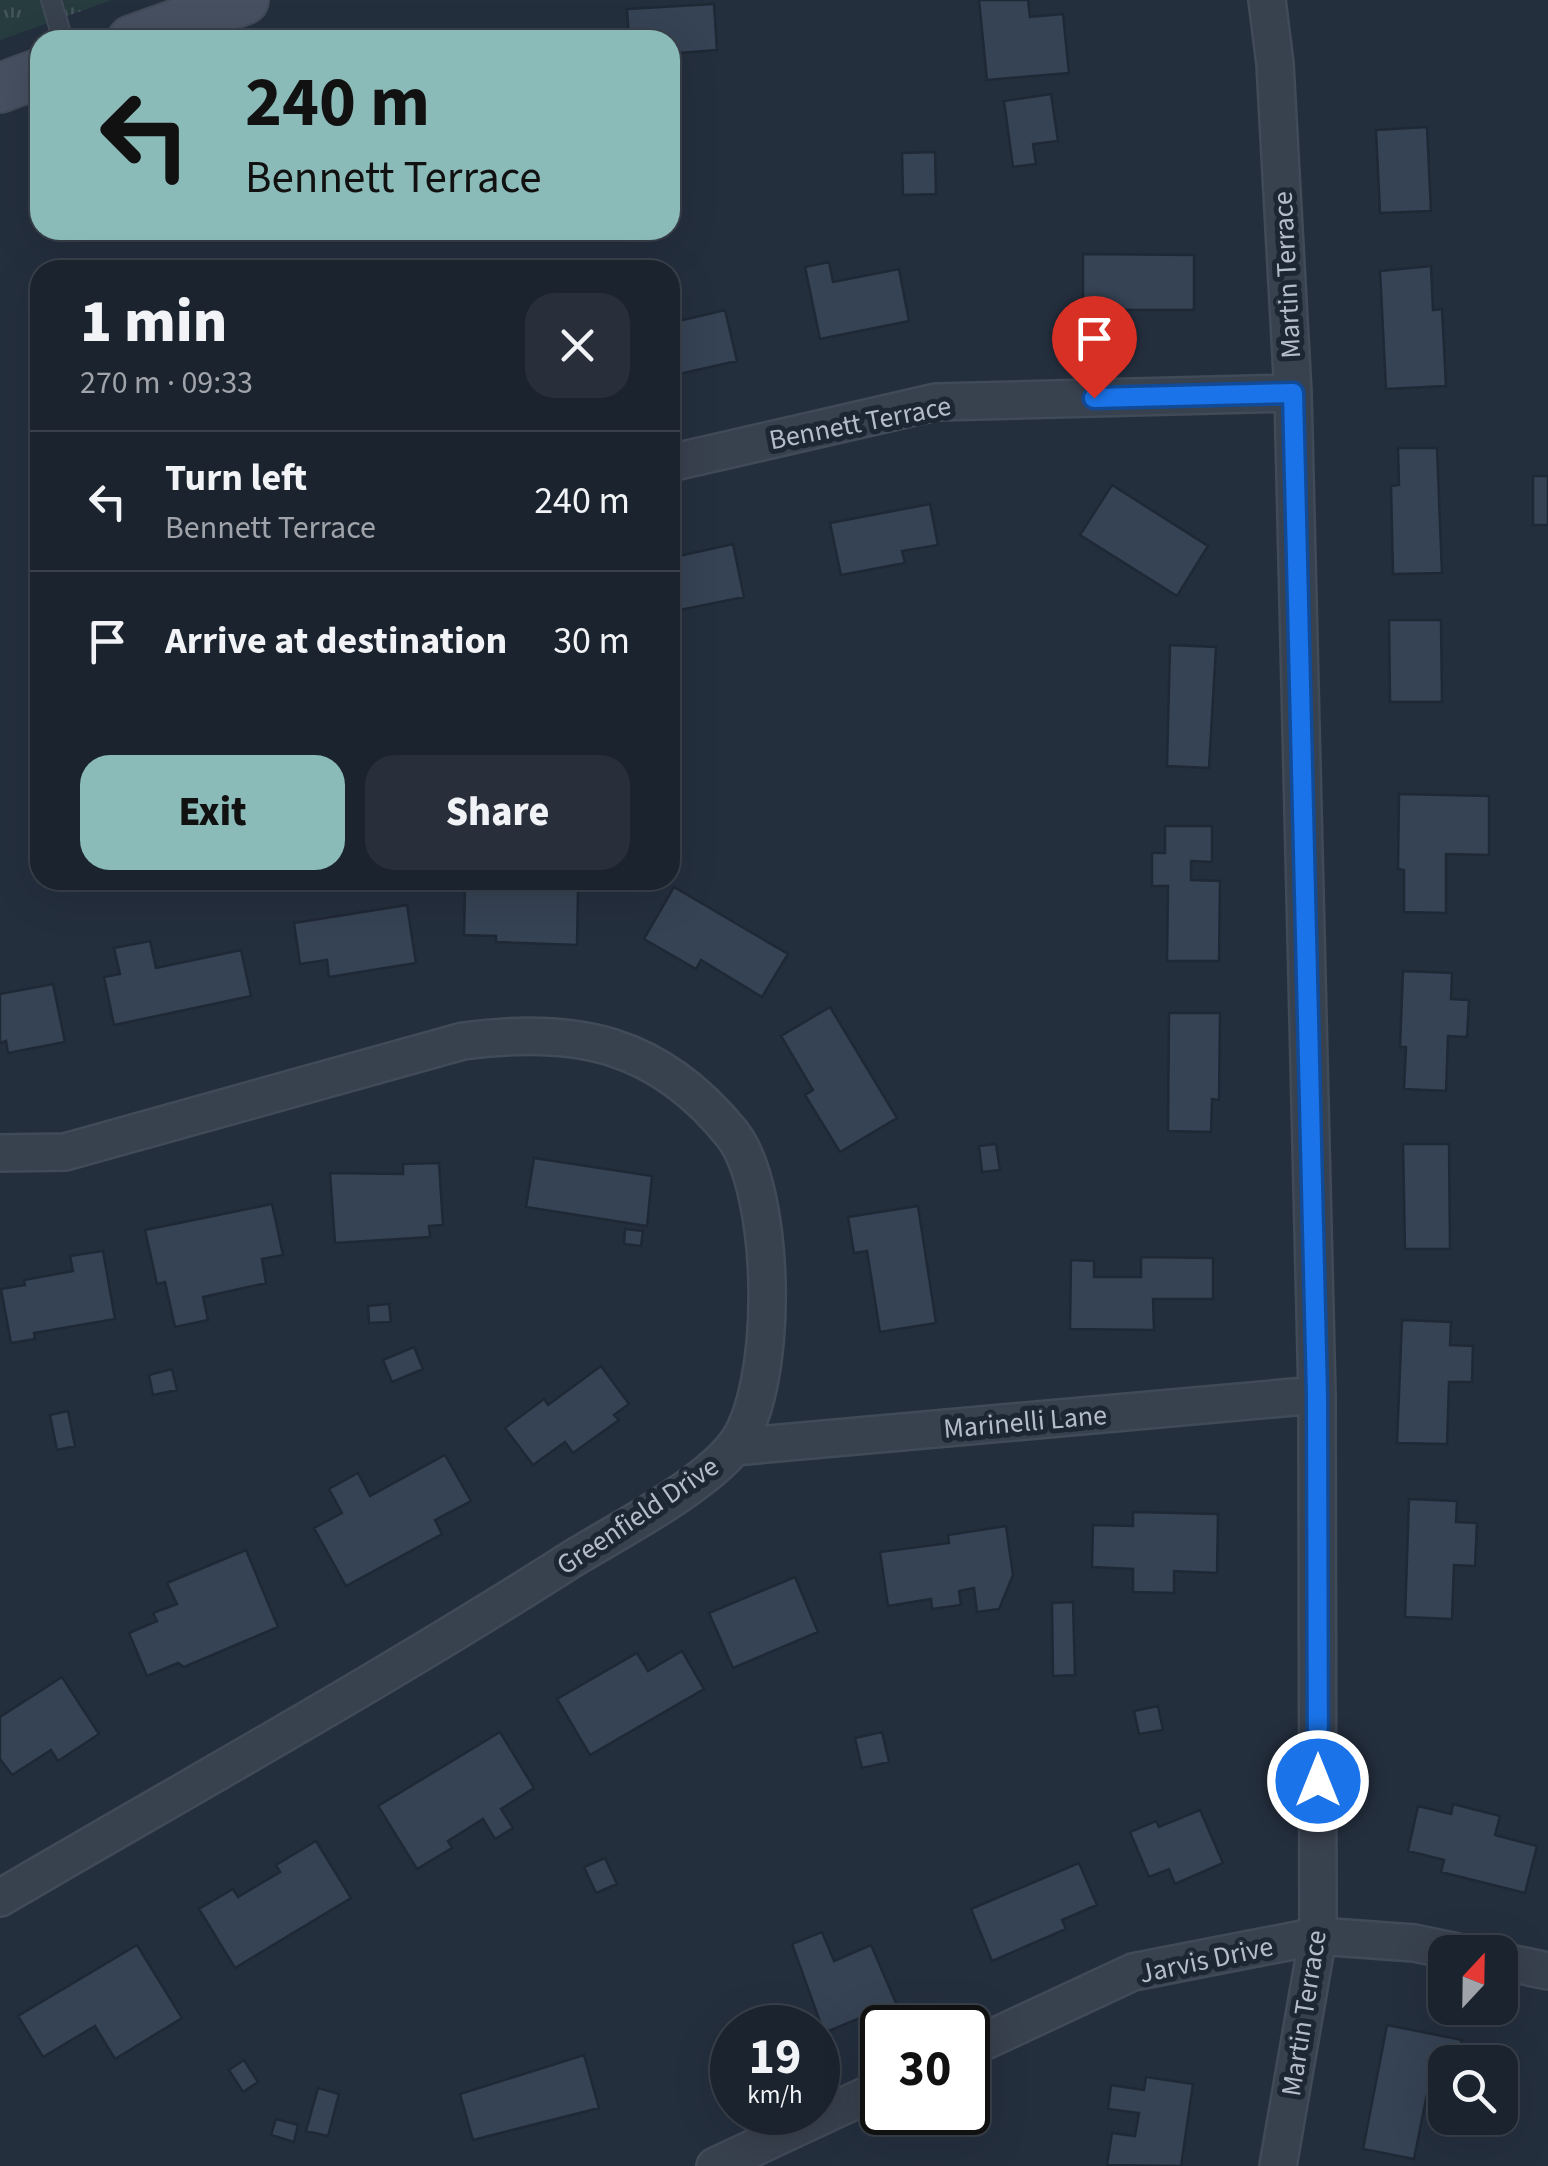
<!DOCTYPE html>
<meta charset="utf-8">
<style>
:root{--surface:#1b232e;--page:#282f3a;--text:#f1f3f6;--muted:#a0a4aa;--line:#39404a;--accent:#8bbbb9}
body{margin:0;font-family:"Source Sans 3",sans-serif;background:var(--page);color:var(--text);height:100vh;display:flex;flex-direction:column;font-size:38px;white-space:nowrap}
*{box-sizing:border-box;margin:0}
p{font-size:32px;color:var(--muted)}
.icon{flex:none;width:55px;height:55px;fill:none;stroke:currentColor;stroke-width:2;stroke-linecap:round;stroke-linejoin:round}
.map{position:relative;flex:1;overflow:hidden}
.panel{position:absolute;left:30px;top:260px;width:650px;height:630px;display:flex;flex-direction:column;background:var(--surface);border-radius:30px;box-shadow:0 10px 40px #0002,0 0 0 2px var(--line)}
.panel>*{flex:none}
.hud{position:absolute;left:30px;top:30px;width:650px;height:210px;border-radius:30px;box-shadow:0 10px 40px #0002,0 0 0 2px var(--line);background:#8bbbb9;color:#111;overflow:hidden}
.needle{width:65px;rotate:22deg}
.fabs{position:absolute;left:1428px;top:1935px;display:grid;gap:20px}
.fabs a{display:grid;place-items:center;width:90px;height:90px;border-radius:20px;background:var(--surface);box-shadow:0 10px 40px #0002,0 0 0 2px var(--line);font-size:50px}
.speed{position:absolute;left:710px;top:2005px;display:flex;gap:20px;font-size:50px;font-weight:700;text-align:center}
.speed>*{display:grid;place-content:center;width:130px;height:130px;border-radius:50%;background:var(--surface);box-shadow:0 10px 40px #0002,0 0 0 2px var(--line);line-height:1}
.speed small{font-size:25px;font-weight:400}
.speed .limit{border:5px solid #111;border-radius:15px;background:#fff;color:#111}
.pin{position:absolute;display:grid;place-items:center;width:85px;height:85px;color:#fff;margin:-102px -42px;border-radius:50% 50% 50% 0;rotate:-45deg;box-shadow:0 0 10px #0007}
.pin .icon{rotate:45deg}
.me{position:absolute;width:110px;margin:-55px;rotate:0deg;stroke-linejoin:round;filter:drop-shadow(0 0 8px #0008)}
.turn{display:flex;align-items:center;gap:35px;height:210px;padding:0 50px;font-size:45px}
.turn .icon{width:130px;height:130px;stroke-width:2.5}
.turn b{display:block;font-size:70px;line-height:85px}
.round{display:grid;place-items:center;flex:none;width:105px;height:105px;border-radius:30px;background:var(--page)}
.headline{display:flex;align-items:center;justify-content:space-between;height:170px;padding:0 50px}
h1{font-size:60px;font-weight:800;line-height:75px}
.button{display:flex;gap:20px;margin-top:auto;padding:20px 50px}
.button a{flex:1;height:115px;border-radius:30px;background:var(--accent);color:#111;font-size:40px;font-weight:800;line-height:115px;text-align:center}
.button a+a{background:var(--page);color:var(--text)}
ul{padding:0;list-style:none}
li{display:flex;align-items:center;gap:30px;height:140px;padding:0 50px;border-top:2px solid var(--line)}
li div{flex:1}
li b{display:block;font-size:38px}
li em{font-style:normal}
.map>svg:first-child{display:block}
</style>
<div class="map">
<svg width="1548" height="2166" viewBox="0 0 1548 2166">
<defs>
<pattern id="grass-tufts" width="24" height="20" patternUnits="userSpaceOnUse" patternTransform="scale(2.5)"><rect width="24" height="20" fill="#263c3f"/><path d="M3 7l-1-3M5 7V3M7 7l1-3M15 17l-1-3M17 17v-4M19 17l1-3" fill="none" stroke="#435659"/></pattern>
</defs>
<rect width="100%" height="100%" fill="#242f3e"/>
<!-- grass -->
<path fill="url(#grass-tufts)" d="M0 0H112L0 40Z"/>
<!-- building -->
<path fill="#364354" stroke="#1f2835" stroke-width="2.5" d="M979 0H1028L1030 17 1063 14 1069 73 987 80Z
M714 4 717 50 680 53 681 72H670V40H629L627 9Z
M581 36V40H508V39Z
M1051 94 1058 141 1033 144 1036 164 1013 167 1004 101Z
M1427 127 1431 211 1380 213 1376 130Z
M935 152 936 194 903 195 902 153Z
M1083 254 1194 255V310H1083Z
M829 262 833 282 899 269 909 321 820 339 805 267Z
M1431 266 1433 310 1442 309 1446 386 1386 389 1380 271Z
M725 310 737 361 670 376V323Z
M1398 448H1437L1442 573 1393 574 1391 486 1399 485Z
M1533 476H1548V525H1533Z
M1112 485 1208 546 1177 596 1080 535Z
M930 504 938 545 902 551 905 563 841 575 830 523Z
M733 544 744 597 670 612V558Z
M1389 620H1441L1442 702H1390Z
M1170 645 1216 647 1209 768 1167 766Z
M1399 794 1489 796V855L1446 854V913L1404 912V870L1398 869Z
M1165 826H1212V862L1191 861V880L1220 881 1219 961H1167L1168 886H1152V853H1165Z
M465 887 578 890 577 945 496 942V936L464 935Z
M674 887 788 954 762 997 701 960 696 969 644 939Z
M407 905 416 963 329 977 327 960 300 964 294 923Z
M150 941 156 968 241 950 251 996 114 1025 104 977 120 974 114 948Z
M1403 971 1452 973 1451 999 1469 1000 1467 1037 1448 1036 1446 1091 1404 1089 1406 1047H1400Z
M53 984 65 1042 8 1053 6 1041 0 1043V994Z
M830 1007 897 1118 840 1152 805 1095 813 1090 781 1036Z
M1169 1013H1220L1219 1100 1212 1099 1211 1132 1168 1131Z
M996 1144 1000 1170 982 1172 979 1146Z
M1403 1144H1449L1450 1249H1405Z
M534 1158 652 1176 647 1226 526 1207Z
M439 1163 443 1225 429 1226 430 1237 335 1243 330 1173 403 1174V1164Z
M272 1204 283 1255 262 1259 266 1283 203 1297 208 1320 175 1327 165 1282 157 1284 145 1230Z
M918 1206 936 1323 880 1332 867 1251 854 1253 848 1217Z
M625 1229 643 1231 641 1246 624 1244Z
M103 1251 115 1319 34 1333 35 1339 11 1343 1 1289 25 1285 24 1280 73 1271 70 1256Z
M1141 1257 1213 1258V1299H1153L1154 1330 1070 1329 1071 1260 1094 1261V1277H1141Z
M389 1304 391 1322 369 1323 368 1306Z
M1402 1320 1451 1322 1450 1345 1473 1346 1472 1382H1449L1447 1444 1397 1443Z
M414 1347 423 1369 392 1382 383 1360Z
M601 1366 629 1404 614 1415 619 1420 573 1453 565 1442 533 1465 505 1428 544 1399 548 1405Z
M172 1369 177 1390 153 1395 149 1375Z
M68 1411 75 1446 57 1450 50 1415Z
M445 1455 471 1501 435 1520 442 1534 346 1586 314 1528 342 1513 329 1489 358 1473 370 1496Z
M1409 1499 1457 1501 1456 1522 1477 1523 1475 1566 1454 1565 1452 1619 1405 1617Z
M1133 1512 1218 1514 1217 1573 1174 1571V1593L1133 1592V1569L1092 1567 1093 1525 1133 1526Z
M1006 1526 1013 1575 999 1609 977 1612 974 1588 959 1591 961 1605 932 1609 931 1599 888 1606 880 1552 949 1543 948 1535Z
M246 1550 278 1627 184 1667 178 1663 147 1676 129 1633 157 1621 153 1613 177 1604 167 1583Z
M795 1577 818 1632 733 1668 709 1613Z
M1073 1602 1075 1675 1053 1676 1052 1603Z
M682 1651 704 1689 590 1755 557 1699 637 1653 648 1671Z
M62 1677 99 1734 58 1761 51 1750 12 1775 0 1759V1717Z
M1158 1706 1163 1730 1139 1734 1134 1711Z
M500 1732 534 1788 501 1809 513 1828 495 1839 483 1819 448 1841 452 1848 417 1869 378 1806Z
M882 1732 889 1762 862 1768 855 1738Z
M1453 1804 1500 1816 1495 1835 1537 1846 1525 1893 1441 1872 1444 1860 1408 1851 1418 1806 1451 1814Z
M1200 1810 1223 1863 1175 1884 1169 1869 1149 1877 1130 1832 1156 1821 1159 1827Z
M316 1841 351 1898 235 1968 199 1909 233 1889 238 1897 280 1872 276 1865Z
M605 1858 617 1884 596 1893 584 1867Z
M1079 1863 1097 1905 1062 1920 1066 1929 992 1961 971 1909Z
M822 1932 834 1961 871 1945 896 2003 824 2033 792 1944Z
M137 1945 182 2018 115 2059 95 2026 43 2057 18 2016Z
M1387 2025 1462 2040 1458 2062H1445V2087L1429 2084 1414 2159 1363 2149Z
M584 2055 599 2108 473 2140 460 2094Z
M244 2060 258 2082 243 2092 229 2070Z
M1146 2077 1193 2084 1181 2166 1107 2165 1112 2133 1135 2136 1139 2113 1108 2109 1111 2085 1144 2090Z
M318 2088 339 2094 328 2136 306 2131Z
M276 2119 298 2125 294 2142 271 2135Z"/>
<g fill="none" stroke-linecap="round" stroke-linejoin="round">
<!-- lane casing -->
<g stroke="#414a57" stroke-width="22">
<path id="lane" d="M51 0 63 40"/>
</g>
<!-- street casing -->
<g stroke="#414a57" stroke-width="40">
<path id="street" d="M1267 0 1275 64 1293 393 1317 1395 1318 1936 1278 2166
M670 463 936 402 1293 393
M0 1153 65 1152 463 1041C575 1026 658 1042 732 1134 777 1191 780 1390 734 1447 701 1488 618 1531 572 1559 386 1678 191 1786 0 1898
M734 1447 1317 1395
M1500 1961 1548 1971
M968 2049 1133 1972 1318 1936 1414 1943 1458 1952
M715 2166 882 2088"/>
</g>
<!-- secondary casing -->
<g stroke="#414a57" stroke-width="52">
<path id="secondary" d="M132 40 244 0
M0 88 40 73"/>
</g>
<!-- lane -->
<use href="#lane" stroke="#38414e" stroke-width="18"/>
<!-- street -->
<use href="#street" stroke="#38414e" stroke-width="35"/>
<!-- secondary -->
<use href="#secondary" stroke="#465061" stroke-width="48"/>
</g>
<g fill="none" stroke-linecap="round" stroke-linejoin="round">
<!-- route casing -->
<g stroke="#114b97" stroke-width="25">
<path id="route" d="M1094 398 1293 393 1317 1395 1318 1781"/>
</g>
<!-- route -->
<use href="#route" stroke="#1a73e8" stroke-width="18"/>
</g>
<g text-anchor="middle" stroke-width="10" stroke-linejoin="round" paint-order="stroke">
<!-- street labels -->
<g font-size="28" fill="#b4bcc9" stroke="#1d2633">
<text transform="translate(1286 275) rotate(-93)" y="10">Martin Terrace</text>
<text transform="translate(860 422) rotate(-11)" y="10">Bennett Terrace</text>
<text transform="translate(1025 1421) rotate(-5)" y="10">Marinelli Lane</text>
<text transform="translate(637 1515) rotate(-34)" y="10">Greenfield Drive</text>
<text transform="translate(1206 1959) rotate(-12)" y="10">Jarvis Drive</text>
<text transform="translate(1303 2013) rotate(-81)" y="10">Martin Terrace</text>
</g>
</g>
</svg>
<div class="fabs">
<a><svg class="needle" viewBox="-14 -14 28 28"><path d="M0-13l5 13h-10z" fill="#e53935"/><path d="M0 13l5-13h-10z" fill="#a0a4aa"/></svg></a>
<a><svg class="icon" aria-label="search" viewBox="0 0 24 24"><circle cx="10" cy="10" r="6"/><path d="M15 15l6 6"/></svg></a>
</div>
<div class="speed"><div>19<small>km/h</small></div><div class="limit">30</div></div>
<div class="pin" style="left:1094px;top:398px;background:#d93025"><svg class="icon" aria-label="arrive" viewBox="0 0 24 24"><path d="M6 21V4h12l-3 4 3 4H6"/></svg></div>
<svg class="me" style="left:1318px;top:1781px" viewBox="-20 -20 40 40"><circle r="17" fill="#1a73e8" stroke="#fff" stroke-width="3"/><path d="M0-11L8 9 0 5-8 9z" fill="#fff"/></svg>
<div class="hud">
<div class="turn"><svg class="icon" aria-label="left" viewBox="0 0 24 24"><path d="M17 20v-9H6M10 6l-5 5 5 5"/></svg><div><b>240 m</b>Bennett Terrace</div></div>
</div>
<section class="panel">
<div class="headline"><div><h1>1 min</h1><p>270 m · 09:33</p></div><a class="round"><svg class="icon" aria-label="close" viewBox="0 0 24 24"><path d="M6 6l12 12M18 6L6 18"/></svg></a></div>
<ul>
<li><svg class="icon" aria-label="left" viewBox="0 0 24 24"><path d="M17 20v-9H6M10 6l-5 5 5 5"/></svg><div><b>Turn left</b><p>Bennett Terrace</p></div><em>240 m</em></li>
<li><svg class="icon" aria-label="arrive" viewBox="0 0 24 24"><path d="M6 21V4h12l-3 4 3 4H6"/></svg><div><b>Arrive at destination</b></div><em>30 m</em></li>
</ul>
<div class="button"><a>Exit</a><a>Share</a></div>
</section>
</div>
